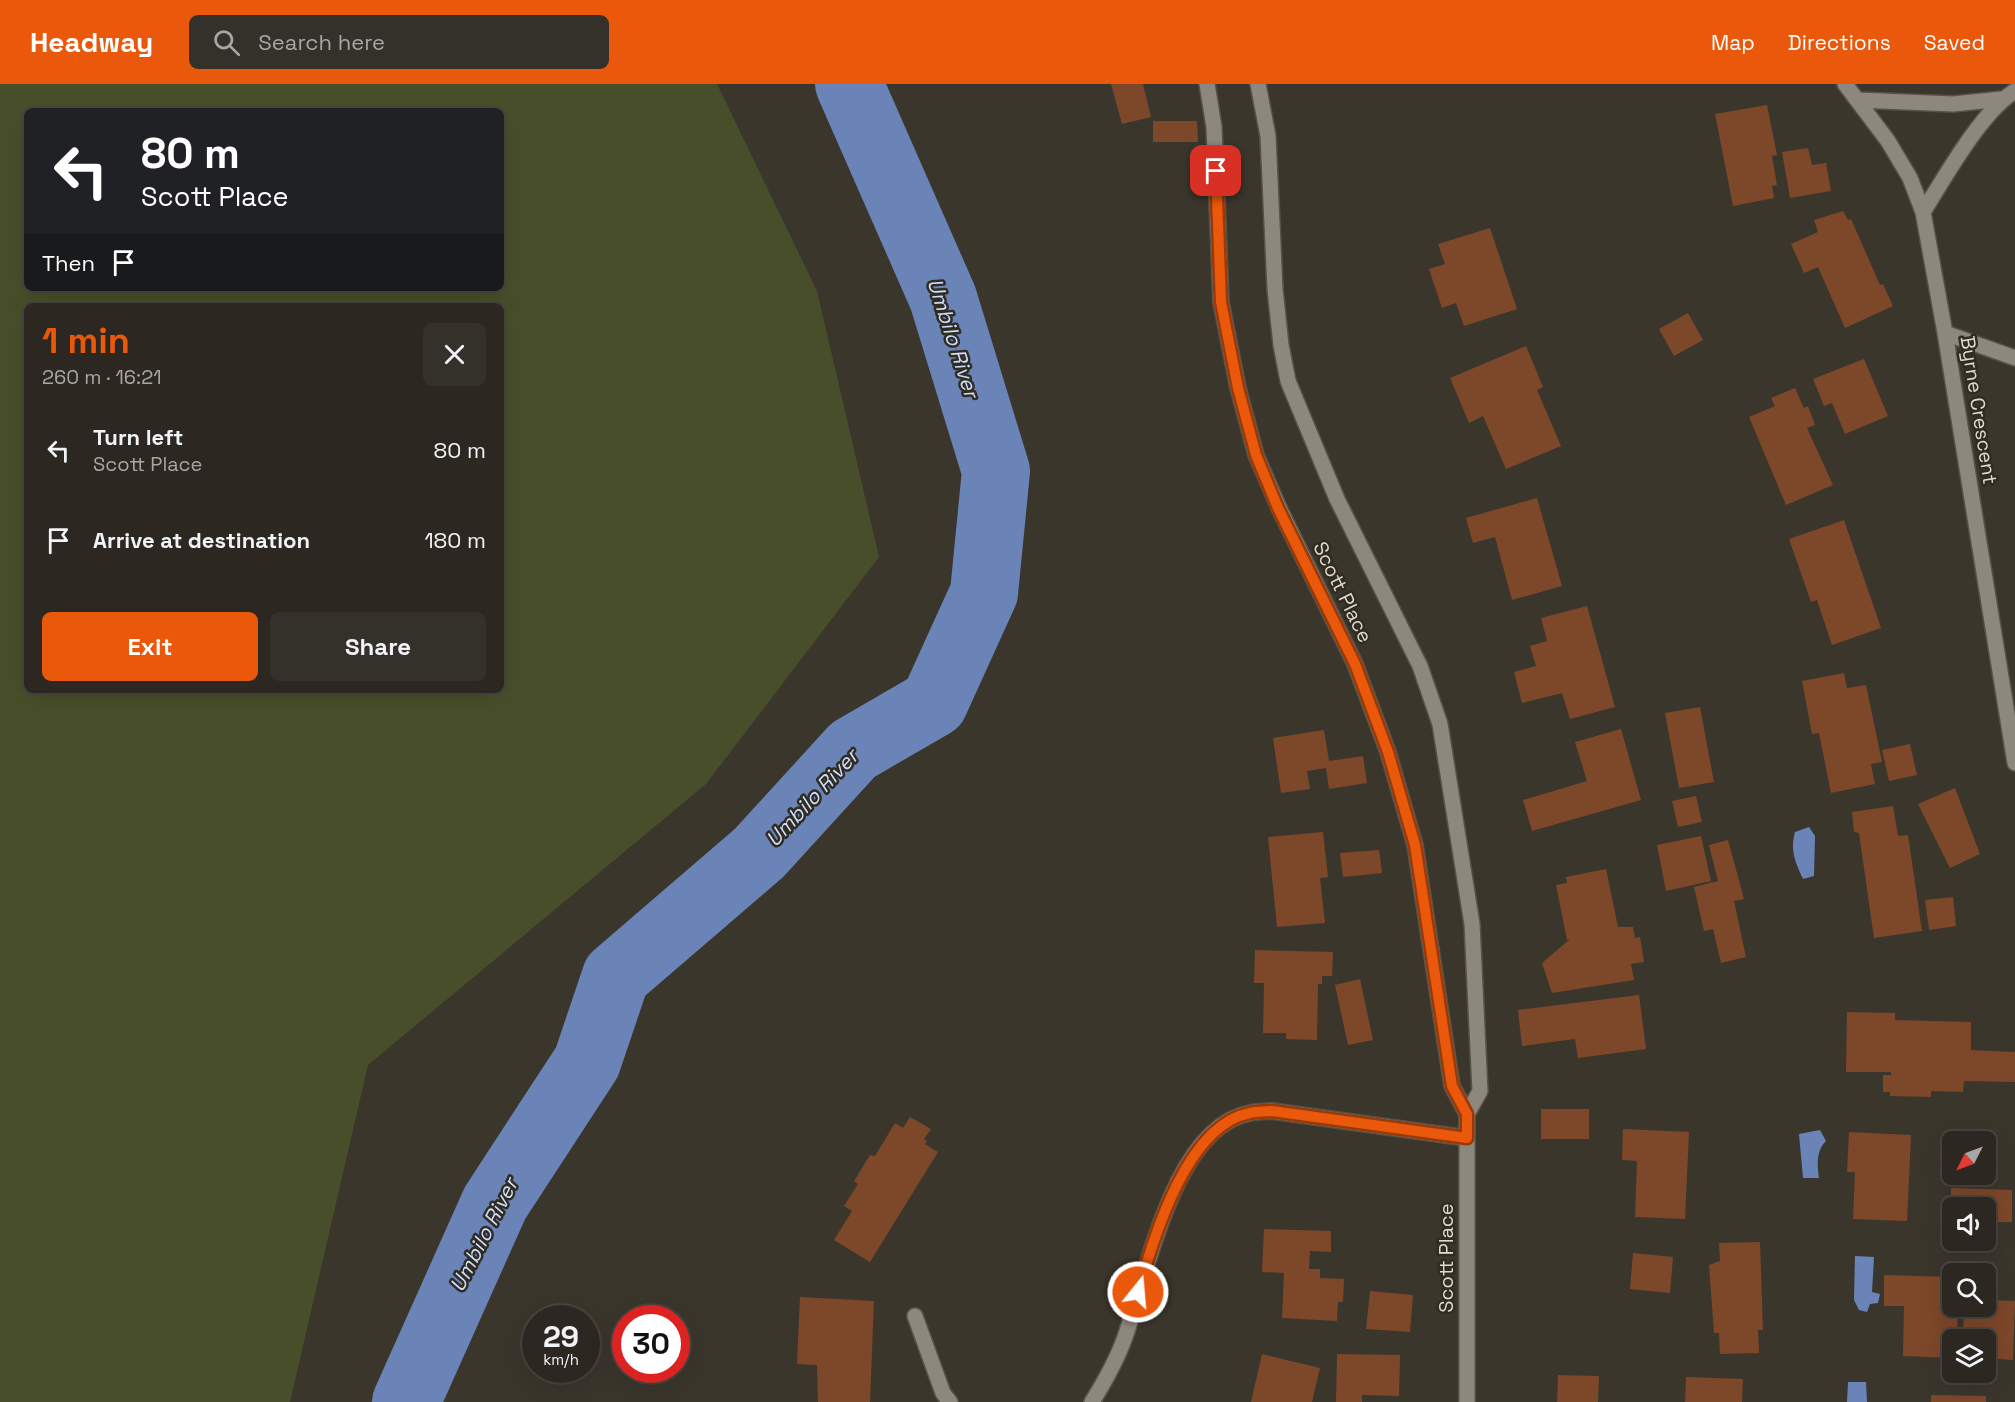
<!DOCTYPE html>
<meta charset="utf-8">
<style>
:root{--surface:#2c2821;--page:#34302a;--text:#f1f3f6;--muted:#a6a6a5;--line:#48443f;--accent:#ea580c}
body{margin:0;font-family:"Space Grotesk",sans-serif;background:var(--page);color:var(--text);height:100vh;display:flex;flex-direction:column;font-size:22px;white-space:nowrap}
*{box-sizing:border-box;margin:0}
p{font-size:20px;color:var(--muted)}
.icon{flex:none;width:33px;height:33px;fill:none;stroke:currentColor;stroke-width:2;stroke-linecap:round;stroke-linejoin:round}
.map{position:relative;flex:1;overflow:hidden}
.details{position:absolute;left:24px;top:219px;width:480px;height:390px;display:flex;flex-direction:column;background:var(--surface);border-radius:9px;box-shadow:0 6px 24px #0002,0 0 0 2px var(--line)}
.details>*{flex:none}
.guide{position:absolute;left:24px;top:24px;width:480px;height:183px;border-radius:9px;box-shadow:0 6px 24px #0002,0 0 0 2px var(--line);background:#202124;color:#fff;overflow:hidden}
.needle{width:39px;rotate:228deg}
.controls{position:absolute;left:1942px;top:1047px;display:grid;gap:12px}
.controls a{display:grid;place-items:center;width:54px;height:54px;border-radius:9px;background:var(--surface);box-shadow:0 6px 24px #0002,0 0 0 2px var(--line);font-size:30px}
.speed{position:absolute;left:522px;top:1221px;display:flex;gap:12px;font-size:30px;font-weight:700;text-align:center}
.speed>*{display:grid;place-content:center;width:78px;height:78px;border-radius:50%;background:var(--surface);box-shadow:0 6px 24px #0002,0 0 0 2px var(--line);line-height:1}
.speed small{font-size:15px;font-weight:400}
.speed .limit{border:9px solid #d22;background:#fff;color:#111}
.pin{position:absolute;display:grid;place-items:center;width:51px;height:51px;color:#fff;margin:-26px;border-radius:12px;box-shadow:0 3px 9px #0006}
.me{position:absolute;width:66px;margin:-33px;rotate:17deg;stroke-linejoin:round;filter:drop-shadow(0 0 4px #0008)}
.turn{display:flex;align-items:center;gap:21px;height:126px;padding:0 18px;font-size:27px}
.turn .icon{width:78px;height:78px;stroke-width:2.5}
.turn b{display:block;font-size:42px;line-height:51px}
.then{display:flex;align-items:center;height:57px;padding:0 18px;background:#0003;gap:12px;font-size:22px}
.round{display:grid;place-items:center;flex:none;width:63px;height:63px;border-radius:9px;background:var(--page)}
.summary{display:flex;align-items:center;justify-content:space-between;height:102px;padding:0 18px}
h1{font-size:36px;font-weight:600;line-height:45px;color:var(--accent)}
.button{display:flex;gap:12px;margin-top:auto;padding:12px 18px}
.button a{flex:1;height:69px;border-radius:9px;background:var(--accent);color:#fff;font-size:24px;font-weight:600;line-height:69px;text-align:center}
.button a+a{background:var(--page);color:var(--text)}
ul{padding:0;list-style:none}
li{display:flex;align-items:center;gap:18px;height:90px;padding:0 18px}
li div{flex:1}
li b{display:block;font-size:22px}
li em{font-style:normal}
header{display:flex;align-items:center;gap:36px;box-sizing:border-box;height:84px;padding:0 30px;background:var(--accent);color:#fff}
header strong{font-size:28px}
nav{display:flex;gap:33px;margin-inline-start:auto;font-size:21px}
.search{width:420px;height:54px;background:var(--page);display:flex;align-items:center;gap:15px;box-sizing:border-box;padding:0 21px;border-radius:9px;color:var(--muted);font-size:22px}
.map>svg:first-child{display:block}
</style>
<header>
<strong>Headway</strong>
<div class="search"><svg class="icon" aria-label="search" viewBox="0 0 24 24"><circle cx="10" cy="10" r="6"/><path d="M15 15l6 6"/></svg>Search here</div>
<nav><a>Map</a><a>Directions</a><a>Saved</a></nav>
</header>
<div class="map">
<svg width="2015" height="1318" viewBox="0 0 2015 1318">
<rect width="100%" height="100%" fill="#3b362c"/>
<!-- green -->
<path fill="#494e2a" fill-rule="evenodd" d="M0 0H717L817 207 879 473 706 700 368 981 290 1318H0ZM27 27H501V204H27ZM27 222H501V606H27Z"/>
<!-- water -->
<path fill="#6a84b8" d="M1809 743 1815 752 1814 792 1803 795C1795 778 1790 766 1795 748Z
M1820 1046 1826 1057C1816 1067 1817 1081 1819 1094H1803L1799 1050Z
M1855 1172 1874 1173 1872 1208 1880 1210 1878 1219 1870 1220 1867 1228 1859 1226 1854 1216Z
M1848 1298H1866L1867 1318H1847Z"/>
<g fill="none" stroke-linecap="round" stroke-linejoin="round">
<!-- river -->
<path stroke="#6a84b8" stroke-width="68" d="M406 1318 495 1119 587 978 616 892 759 769 853 666 934 619 984 509 996 387 943 214 849 0"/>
</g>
<!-- building -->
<path fill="#7d472a" d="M1111 0H1143L1151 33 1122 40Z
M1767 21 1777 71 1772 72 1777 101 1772 102 1774 114 1733 122 1715 30Z
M1153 37H1197L1198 58H1153Z
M1808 64 1812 81 1826 79 1831 107 1790 114 1782 68Z
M1843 127 1848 136 1851 135 1880 201 1883 200 1893 222 1845 244 1818 183 1804 189 1791 160 1818 148 1814 136Z
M1490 144 1517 225 1464 242 1456 219 1442 224 1429 185 1445 180 1438 160Z
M1688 229 1703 256 1674 272 1659 245Z
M1526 262 1543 303 1537 306 1561 362 1506 385 1483 332 1469 339 1450 294Z
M1864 275 1888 332 1845 350 1832 319 1824 322 1813 295Z
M1795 304 1804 324 1808 322 1815 341 1807 344 1833 401 1786 421 1749 333 1775 322 1771 314Z
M1537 414 1562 502 1512 516 1495 453 1473 459 1466 434Z
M1844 436 1881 544 1832 561 1817 516 1811 518 1789 455Z
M1587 522 1615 623 1570 635 1562 609 1522 619 1514 588 1536 582 1530 562 1547 557 1541 534Z
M1844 589 1847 604 1866 601 1882 678 1871 680 1875 700 1831 709 1819 649 1812 650 1802 597Z
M1700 623 1714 698 1679 704 1665 629Z
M1621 645 1641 716 1532 747 1523 716 1587 697 1575 658Z
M1324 646 1329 677 1363 672 1367 699 1329 705 1326 684 1307 687 1310 705 1281 709 1273 654Z
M1910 660 1917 691 1889 697 1882 666Z
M1955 704 1980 770 1950 784 1918 720Z
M1696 712 1702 738 1678 743 1672 717Z
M1893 722 1898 752 1908 751 1922 847 1874 854 1859 749 1854 748 1852 728Z
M1323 748 1328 793 1320 794 1325 839 1277 843 1268 753Z
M1701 752 1711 797 1666 807 1657 761Z
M1728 756 1744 815 1734 817 1746 873 1721 879 1713 845 1704 847 1694 803 1718 797 1709 761Z
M1379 766 1382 789 1343 793 1340 769Z
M1606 785 1618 843H1633L1635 854 1640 853 1644 878 1631 880 1634 896 1552 909 1542 879 1570 855 1567 856 1556 801 1567 799 1566 793Z
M1953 813 1956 842 1929 846 1925 816Z
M1255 866 1333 868 1332 892H1322V900H1318L1317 956 1286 955V949H1263L1264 899H1254Z
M1360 895 1373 956 1348 961 1335 901Z
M1639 911 1646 965 1578 974 1575 955 1522 962 1518 926Z
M1847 928 1895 929V936L1971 938V966L2015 968V998L1964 997 1963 1008 1931 1007V1013L1890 1012V1008H1883V991H1891V988H1846Z
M1541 1025H1589V1055H1541Z
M910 1033 931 1045 924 1055 927 1057 925 1060 938 1068 870 1178 834 1156 852 1127 844 1122 858 1100 854 1097 870 1071 875 1072 895 1039 903 1044Z
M1623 1045 1689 1048 1685 1135 1635 1133 1637 1077 1622 1076Z
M1849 1048 1911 1051 1907 1137 1853 1135 1855 1088H1847Z
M1951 1104 2012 1106V1138H1986V1124H1953V1137H1951Z
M1264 1145 1331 1147V1168L1310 1167 1309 1185H1320V1194L1344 1195 1343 1218H1338L1337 1237 1282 1234 1284 1189 1262 1188Z
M1760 1158 1763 1246H1758L1759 1269 1720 1270 1719 1249H1714L1709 1181 1720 1177 1719 1159Z
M1633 1169 1673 1173 1670 1209 1630 1205Z
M1884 1191 1953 1193V1222H1958L1957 1256H1953V1274L1903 1272 1904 1222H1884Z
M1370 1207 1413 1211 1410 1248 1366 1245Z
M800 1213 874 1217 870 1318H818L817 1281 797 1280Z
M1986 1216 2015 1217 2013 1276 1986 1274V1256L1963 1254 1964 1222H1986Z
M1262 1270 1320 1284 1312 1318H1251Z
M1337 1270 1400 1271 1399 1312 1362 1311V1318H1336Z
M1558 1291 1599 1292 1598 1318H1557Z
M1686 1293 1743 1295 1742 1318H1685Z
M1931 1311 1986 1312V1318H1931Z"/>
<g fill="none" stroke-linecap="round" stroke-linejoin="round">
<!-- street casing -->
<g stroke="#56524a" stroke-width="18">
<path id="street" d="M1207 0 1214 43 1221 218 1238 304 1256 371 1279 424 1355 580 1388 668 1415 761 1452 1002 1467 1030V1318
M1258 0 1268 52 1275 205 1281 261 1288 297 1337 415 1420 582 1440 640 1472 840 1480 1007 1467 1030
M1845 0 1888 57 1910 94 1923 128 1945 249 2015 679
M1858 16 1953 20 2002 15
M1923 128C1945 93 1981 28 2015 7
M1945 249 2015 274
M915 1232 943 1309 950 1318
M1092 1318C1105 1297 1117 1276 1125 1253 1147 1191 1173 1043 1250 1029 1257 1027 1265 1028 1272 1027L1467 1054"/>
</g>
<!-- street -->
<use href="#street" stroke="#8d887d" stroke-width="15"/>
</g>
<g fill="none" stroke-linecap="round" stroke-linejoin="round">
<!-- route casing -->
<g stroke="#983908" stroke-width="15">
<path id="route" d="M1138 1208C1154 1154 1186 1041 1250 1029 1257 1027 1265 1028 1272 1027L1467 1054V1030L1452 1002 1415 761 1388 668 1355 580 1278 424 1256 371 1238 304 1221 218 1216 87"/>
</g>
<!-- route -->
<use href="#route" stroke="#ea580c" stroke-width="10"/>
</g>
<g text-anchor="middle" stroke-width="5" stroke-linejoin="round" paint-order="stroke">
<!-- street labels -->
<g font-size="20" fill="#dddad4" stroke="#302c22">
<text transform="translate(1979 326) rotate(81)" y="7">Byrne Crescent</text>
<text transform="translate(1343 508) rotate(64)" y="7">Scott Place</text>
<text transform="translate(1446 1174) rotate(-90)" y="7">Scott Place</text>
</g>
<!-- water labels -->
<g font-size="21" font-style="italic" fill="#cdddfc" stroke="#302c22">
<text transform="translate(953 254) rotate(72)" y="7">Umbilo River</text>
<text transform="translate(812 714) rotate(-47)" y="7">Umbilo River</text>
<text transform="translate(484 1151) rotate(-63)" y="7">Umbilo River</text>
</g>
</g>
</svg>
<div class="controls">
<a><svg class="needle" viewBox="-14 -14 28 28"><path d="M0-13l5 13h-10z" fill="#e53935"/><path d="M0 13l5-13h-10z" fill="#a6a6a5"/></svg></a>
<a><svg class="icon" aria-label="sound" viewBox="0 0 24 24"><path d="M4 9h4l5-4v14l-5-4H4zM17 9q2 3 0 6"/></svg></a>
<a><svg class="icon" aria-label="search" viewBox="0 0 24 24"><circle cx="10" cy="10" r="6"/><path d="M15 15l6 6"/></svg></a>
<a><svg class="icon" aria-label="layers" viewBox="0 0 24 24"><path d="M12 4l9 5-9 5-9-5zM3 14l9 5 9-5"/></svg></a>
</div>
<div class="speed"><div>29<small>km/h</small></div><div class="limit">30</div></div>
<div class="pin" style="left:1216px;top:87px;background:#d93025"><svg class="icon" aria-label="arrive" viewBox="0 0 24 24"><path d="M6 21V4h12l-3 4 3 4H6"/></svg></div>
<svg class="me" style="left:1138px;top:1208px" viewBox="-20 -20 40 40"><circle r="17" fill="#ea580c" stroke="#fff" stroke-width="3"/><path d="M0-11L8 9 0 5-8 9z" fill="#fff"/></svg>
<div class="guide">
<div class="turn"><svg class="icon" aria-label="left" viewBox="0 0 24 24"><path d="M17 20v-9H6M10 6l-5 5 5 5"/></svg><div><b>80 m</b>Scott Place</div></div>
<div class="then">Then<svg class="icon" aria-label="arrive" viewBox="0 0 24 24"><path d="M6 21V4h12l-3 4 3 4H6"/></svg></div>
</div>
<section class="details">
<div class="summary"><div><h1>1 min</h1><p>260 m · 16:21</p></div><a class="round"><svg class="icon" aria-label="close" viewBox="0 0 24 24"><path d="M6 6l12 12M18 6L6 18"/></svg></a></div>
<ul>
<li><svg class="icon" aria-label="left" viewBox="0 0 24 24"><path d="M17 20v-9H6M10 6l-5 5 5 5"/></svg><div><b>Turn left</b><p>Scott Place</p></div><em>80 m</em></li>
<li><svg class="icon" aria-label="arrive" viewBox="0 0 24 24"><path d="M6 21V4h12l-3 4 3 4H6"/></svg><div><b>Arrive at destination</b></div><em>180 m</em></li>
</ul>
<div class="button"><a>Exit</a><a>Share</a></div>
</section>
</div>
